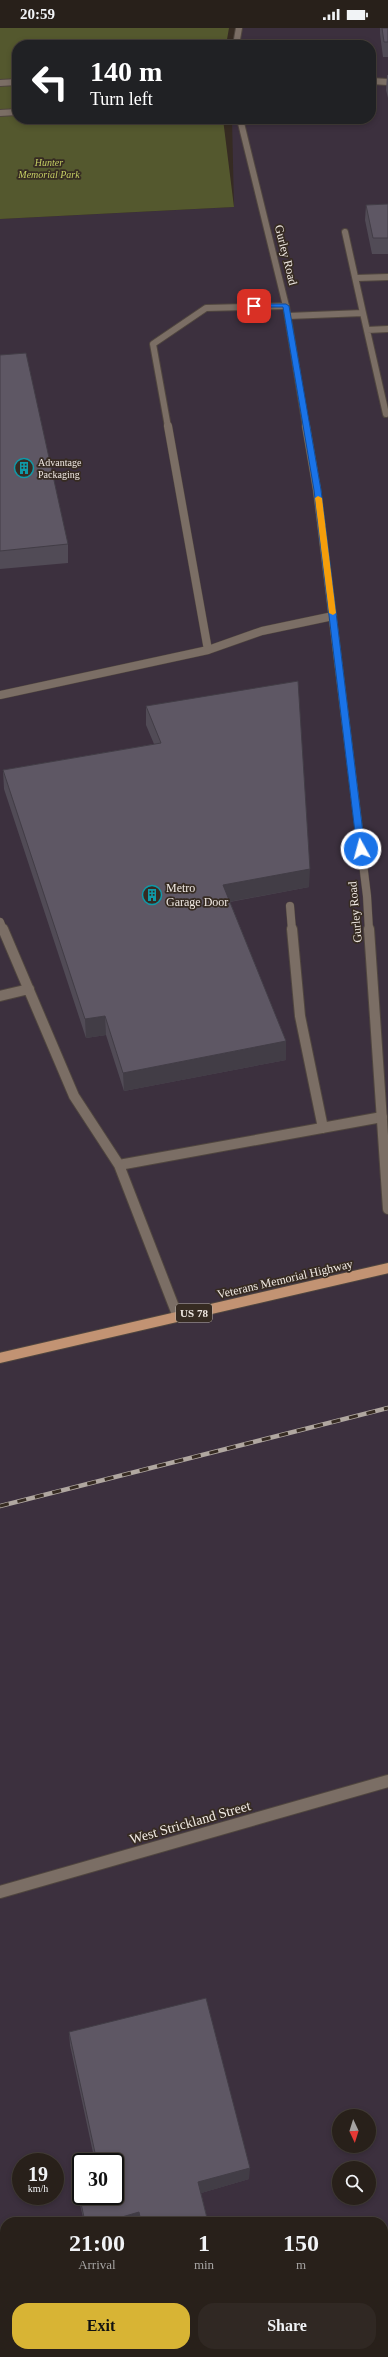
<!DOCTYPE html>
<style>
:root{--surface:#28201a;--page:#302823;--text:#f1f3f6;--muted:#a5a3a2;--line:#443e39;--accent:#d8b434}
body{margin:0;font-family:Georgia,serif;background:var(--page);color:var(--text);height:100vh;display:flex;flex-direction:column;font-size:15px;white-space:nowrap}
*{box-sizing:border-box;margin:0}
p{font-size:13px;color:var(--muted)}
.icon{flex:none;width:22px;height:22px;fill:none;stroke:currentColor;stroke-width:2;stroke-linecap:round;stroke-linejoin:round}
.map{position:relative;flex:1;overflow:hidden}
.sheet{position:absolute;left:0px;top:2189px;width:388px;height:140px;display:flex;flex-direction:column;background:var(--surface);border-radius:16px 16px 0 0;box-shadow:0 2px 6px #0003,0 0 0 1px var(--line)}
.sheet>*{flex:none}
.banner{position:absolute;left:12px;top:12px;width:364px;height:84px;border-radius:16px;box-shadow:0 2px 6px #0003,0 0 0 1px var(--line);background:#202124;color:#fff;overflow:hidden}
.needle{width:26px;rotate:176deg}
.tools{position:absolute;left:332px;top:2081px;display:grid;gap:8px}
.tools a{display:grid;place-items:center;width:44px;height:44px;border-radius:50%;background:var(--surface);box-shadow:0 2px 6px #0003,0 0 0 1px var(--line);font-size:20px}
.speed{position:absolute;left:12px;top:2125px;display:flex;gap:8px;font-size:20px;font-weight:700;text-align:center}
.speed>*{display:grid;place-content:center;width:52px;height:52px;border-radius:50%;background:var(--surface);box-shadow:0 2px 6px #0003,0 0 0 1px var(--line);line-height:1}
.speed small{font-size:10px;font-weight:400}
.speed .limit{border:2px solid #111;border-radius:6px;background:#fff;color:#111}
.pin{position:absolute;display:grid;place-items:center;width:34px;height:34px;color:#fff;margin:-17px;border-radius:8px;box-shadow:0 2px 6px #0006}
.me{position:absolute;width:44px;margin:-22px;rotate:353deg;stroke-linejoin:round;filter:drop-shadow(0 0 3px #0008)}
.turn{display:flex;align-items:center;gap:14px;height:84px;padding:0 12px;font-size:18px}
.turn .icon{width:52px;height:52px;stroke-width:2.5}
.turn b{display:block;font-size:28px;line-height:34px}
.eta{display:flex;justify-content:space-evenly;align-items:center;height:68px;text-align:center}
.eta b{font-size:24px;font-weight:600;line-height:28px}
.primary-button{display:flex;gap:8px;margin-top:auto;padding:8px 12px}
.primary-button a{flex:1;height:46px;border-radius:16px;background:var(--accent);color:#111;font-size:16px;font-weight:600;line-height:46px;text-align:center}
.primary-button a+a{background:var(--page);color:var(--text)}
.status{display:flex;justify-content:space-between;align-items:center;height:28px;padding:0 20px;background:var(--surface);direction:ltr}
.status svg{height:11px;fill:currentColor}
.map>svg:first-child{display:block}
</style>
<div class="status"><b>20:59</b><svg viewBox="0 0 49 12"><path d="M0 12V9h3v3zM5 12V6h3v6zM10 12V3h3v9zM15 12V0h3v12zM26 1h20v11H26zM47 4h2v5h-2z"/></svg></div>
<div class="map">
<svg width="388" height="2329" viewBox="0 0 388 2329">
<rect width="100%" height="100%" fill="#362b22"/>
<!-- industrial -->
<path fill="#3c303e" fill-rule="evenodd" d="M239 0H388V2329H0V191L234 179 232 91H371V17H236ZM339 2088H369V2118H339ZM21 2134H55V2168H21ZM81 2134H115V2168H81ZM339 2140H369V2170H339ZM5 2194H383V2324H5Z"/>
<!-- green -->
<path fill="#54582e" d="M0 0H229L226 17H17V91H223L234 179 0 191Z"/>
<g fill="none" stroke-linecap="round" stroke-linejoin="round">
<!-- service-far2 casing -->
<g stroke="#50463f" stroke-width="8">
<path id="service-far2" d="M371 53 388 54
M357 250 388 249
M363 285 386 386
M288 288 363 285 345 204
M367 302 388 301
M168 399 153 316 206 280 286 278"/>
</g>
<!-- service-far1 casing -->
<g stroke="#50463f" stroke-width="9">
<path id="service-far1" d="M168 398 208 622 262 603 333 588
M0 667 208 622
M290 878 292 902
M0 894 3 902"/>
</g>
<!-- service casing -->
<g stroke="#50463f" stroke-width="12">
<path id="service" d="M3 901 74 1068 119 1137
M292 901 300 988 323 1100
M0 968 29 961
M178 1289 119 1137 382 1089"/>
</g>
<!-- minor-far3 casing -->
<g stroke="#50463f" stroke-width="8">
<path id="minor-far3" d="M236 17 239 0
M0 55 17 54
M0 85 17 84
M240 91 286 278 306 399"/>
</g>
<!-- minor-far2 casing -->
<g stroke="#50463f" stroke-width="9">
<path id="minor-far2" d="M306 398 317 462 367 868 369 902"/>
</g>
<!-- minor-far1 casing -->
<g stroke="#50463f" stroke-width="12">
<path id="minor-far1" d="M369 901 388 1181"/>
</g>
<!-- minor casing -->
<g stroke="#50463f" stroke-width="14">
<path id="minor" d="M0 1864 388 1753"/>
</g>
<!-- primary casing -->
<g stroke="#50463f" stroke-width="12">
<path id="primary" d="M0 1330 388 1240"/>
</g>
<!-- service-far2 -->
<use href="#service-far2" stroke="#7b6e65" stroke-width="6"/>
<!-- service-far1 -->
<use href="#service-far1" stroke="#7b6e65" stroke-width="8"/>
<!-- service -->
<use href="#service" stroke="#7b6e65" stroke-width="10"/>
<!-- minor-far3 -->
<use href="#minor-far3" stroke="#7b6e65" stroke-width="6"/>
<!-- minor-far2 -->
<use href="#minor-far2" stroke="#7b6e65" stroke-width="8"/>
<!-- minor-far1 -->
<use href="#minor-far1" stroke="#7b6e65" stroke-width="10"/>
<!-- minor -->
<use href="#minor" stroke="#7b6e65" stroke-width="12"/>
<!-- primary -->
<use href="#primary" stroke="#c29373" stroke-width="10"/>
<!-- rail casing -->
<g stroke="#b0a7a0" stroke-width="4.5">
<path id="rail" d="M0 1478 388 1380"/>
</g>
<!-- rail -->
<use href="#rail" stroke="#362b22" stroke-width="3" stroke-dasharray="9" stroke-linecap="butt"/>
</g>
<!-- wall -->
<path fill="#514b56" d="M380 0H388V29H383L380 6Z
M387 47H388V70L386 62Z
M388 176V226H372L365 192 366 177Z
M0 327 68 516V535L0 541Z
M146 678 309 859 230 874 286 1013V1032L124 1063 106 1007 86 1010 4 761 3 742 154 716 146 697Z
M69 2004 249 2151 201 2165 208 2194H84L76 2159 75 2147 81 2168 115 2134H95L70 2017Z"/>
<!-- shaded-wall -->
<path fill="#423d46" d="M310 841 309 859 223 875V857Z
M105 988 106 1007 86 1010 85 991Z
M286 1013V1032L124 1063 123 1045Z
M250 2140 249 2151 198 2166V2154Z
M139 2184 140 2194H105Z"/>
<!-- building -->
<path fill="#5e5764" stroke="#423d46" d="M382 0H388V14H384Z
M388 176V210H373L366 177Z
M26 325 68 516 0 523V327Z
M298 653 310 841 223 857 286 1013 123 1045 105 988 85 991 3 742 161 715 146 678Z
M206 1970 250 2140 198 2154 208 2194H141L139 2184 105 2194H85L75 2147 81 2145V2168H115V2134H97L69 2004Z"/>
<!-- route -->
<path fill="#1a73e8" stroke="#114b97" d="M254 276H286L289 278 321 462 365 821 361 824 357 821 314 462 283 279H252Z"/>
<!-- slow -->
<path fill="#f59e0b" d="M318 468 322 470 336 585 333 587 329 585 315 470Z"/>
<!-- icons -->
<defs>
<g id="building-ring" transform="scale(1)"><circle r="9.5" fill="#362b22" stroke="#0f9aa8" stroke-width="1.5"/><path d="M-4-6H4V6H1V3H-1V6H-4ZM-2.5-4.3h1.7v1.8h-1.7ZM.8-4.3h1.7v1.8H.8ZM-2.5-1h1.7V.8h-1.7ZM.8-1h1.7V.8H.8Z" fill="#0f9aa8"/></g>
</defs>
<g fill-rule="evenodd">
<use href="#building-ring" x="24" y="440"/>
<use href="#building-ring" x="152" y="867"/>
</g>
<g text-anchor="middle" stroke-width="3.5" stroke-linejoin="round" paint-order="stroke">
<!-- far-park labels -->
<g font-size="10" font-style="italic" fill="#c4cd63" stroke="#362b22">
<text x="49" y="138">Hunter<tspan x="49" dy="12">Memorial Park</tspan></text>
</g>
<!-- far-poi labels -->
<g font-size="10" fill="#f0e9e3" stroke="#362b22" text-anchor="start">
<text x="38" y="438">Advantage<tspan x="38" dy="12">Packaging</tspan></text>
</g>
<!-- shield labels -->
<rect fill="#362b22" stroke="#b8b0a9" stroke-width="1" x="176" y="1276" width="36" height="18" rx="3"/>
<g font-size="11" font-weight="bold" fill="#f0e9e3">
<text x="194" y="1289">US 78</text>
</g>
<!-- street labels -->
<g font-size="12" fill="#f0e9e3" stroke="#362b22">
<text transform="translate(286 227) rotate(76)" y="4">Gurley Road</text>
<text transform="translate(355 884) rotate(-95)" y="4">Gurley Road</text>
<text transform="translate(285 1251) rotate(-13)" y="4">Veterans Memorial Highway</text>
</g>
<!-- poi labels -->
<g font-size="12" fill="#f0e9e3" stroke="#362b22" text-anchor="start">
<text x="166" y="864">Metro<tspan x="166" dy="14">Garage Door</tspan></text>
</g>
<!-- near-street labels -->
<g font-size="14" fill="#f0e9e3" stroke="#362b22">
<text transform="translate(190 1794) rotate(-16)" y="5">West Strickland Street</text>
</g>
</g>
</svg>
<div class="tools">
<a><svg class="needle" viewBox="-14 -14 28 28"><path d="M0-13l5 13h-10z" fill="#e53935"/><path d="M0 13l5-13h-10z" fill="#a5a3a2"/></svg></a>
<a><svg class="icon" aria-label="search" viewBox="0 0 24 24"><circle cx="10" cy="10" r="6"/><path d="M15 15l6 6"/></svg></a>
</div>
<div class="speed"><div>19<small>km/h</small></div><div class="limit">30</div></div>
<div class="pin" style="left:254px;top:278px;background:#d93025"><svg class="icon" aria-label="arrive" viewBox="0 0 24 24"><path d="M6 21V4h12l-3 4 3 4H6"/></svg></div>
<svg class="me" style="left:361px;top:821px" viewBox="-20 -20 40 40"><circle r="17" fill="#1a73e8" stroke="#fff" stroke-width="3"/><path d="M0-11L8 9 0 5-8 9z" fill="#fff"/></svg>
<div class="banner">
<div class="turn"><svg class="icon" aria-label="left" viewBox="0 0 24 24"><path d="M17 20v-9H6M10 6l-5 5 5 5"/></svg><div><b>140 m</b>Turn left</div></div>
</div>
<section class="sheet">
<div class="eta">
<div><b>21:00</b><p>Arrival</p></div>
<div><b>1</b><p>min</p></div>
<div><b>150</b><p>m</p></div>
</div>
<div class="primary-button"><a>Exit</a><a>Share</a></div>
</section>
</div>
